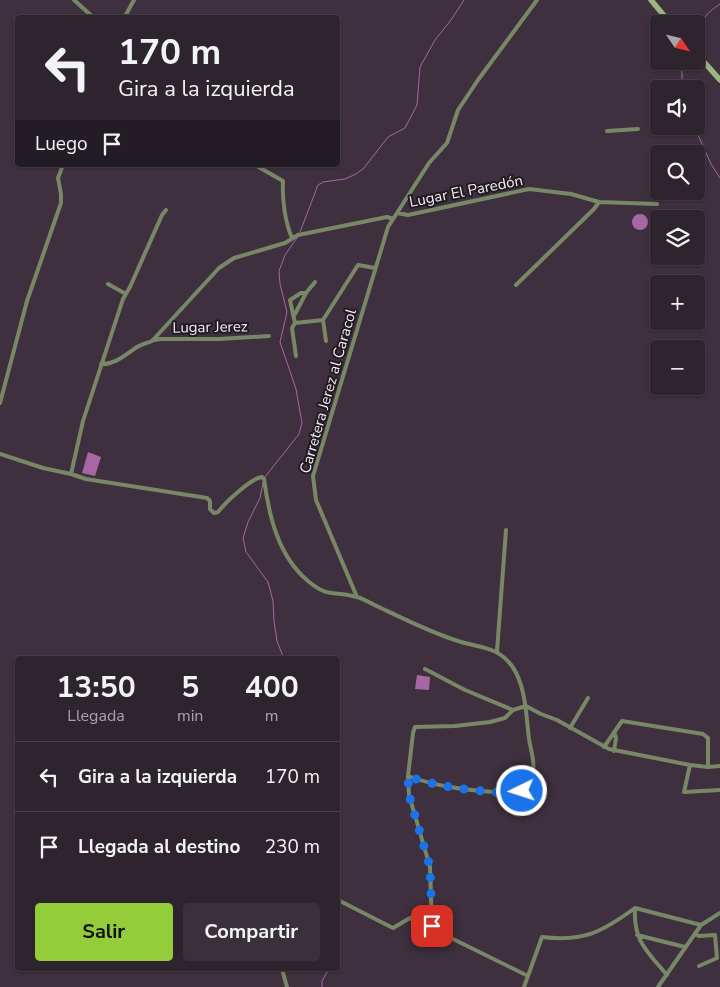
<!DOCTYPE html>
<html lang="es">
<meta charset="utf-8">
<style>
:root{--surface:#2e242e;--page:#3a303a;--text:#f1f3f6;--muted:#a7a4aa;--line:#49414a;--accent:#95cc3a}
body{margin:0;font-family:"Nunito Sans",sans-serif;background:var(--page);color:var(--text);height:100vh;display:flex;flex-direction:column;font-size:19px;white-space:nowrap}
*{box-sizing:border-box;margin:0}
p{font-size:16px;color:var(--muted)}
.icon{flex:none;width:28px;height:28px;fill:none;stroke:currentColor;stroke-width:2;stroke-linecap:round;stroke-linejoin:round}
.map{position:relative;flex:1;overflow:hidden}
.side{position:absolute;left:15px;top:656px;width:325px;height:315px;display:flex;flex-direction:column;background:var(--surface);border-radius:5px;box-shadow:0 1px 4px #0004,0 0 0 1px var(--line)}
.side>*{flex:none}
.banner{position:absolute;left:15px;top:15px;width:325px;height:152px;border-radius:5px;box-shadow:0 1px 4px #0004,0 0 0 1px var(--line);background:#2e242e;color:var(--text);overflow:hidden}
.needle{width:32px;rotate:125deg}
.buttons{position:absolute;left:650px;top:15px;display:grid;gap:10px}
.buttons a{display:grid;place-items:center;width:55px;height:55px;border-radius:5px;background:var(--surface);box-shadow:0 1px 4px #0004,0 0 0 1px var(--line);font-size:25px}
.pin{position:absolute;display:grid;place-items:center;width:42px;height:42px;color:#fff;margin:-21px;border-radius:10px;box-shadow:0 2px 8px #0006}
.me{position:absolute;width:55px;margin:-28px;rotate:266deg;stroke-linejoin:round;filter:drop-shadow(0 0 4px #0008)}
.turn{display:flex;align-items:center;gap:18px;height:105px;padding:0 20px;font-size:22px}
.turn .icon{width:65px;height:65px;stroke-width:2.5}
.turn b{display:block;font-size:35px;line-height:42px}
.then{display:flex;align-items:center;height:48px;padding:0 20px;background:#0003;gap:10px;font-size:19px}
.eta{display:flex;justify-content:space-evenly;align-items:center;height:85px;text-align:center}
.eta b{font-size:30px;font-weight:700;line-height:35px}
.cta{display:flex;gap:10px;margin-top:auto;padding:10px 20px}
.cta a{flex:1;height:58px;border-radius:5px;background:var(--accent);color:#111;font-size:20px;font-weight:700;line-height:58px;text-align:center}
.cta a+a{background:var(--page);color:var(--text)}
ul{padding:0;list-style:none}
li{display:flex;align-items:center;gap:15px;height:70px;padding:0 20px;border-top:1px solid var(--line)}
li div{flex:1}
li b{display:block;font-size:19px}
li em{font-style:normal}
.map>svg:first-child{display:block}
</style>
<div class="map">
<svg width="720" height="987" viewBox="0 0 720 987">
<rect width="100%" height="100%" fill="#3e303e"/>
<!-- water -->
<path fill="#a668a4" d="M632 222a8 8 0 1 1 16 0a8 8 0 1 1-16 0Z
M88 452 101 457 95 476 82 473Z
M417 675 430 677 429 690 415 689Z"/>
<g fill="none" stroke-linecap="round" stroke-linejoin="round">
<!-- stream -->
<path stroke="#a668a4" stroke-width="1" d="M696 30C702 19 709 11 720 4
M679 61 682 73V89
M694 126 711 164 720 178
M300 232 318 185 323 182 345 179 356 174 364 168 388 137 405 128 417 105 420 67 435 40 451 20 464 0
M265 477 299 434 302 423 296 389 280 342 287 312 280 284 279 271 285 255 297 238
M263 483 260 498 248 522 243 538 246 552 268 582 273 601 274 621 277 641 284 659
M322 987V981L329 969"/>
<!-- street -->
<path stroke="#788766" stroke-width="4" d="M74 0 94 18
M124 18 134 0
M607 131 638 129
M255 165 283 181C282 199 285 222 292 238
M397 213 408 215 529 189 571 194 599 202 657 204
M108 284 126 294
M516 285 594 209 599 202
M295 314 306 293 315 282
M295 323 290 300 301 293H306
M155 340 160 339H219L269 336
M326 341 323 320 358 265 375 268
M296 356 292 328 295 323 323 320
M101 364C115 365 126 354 137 347 142 344 148 343 152 341L219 268 234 258 285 243 298 235 387 217 393 219
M0 403 27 301 61 203V194L58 178 63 165
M0 454 43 468 71 474 86 479 207 498 210 501V509L214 513 218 512C225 503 251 478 262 477L264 479C269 516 278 556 308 581 329 599 335 590 357 597 365 599 373 605 381 608 406 620 432 633 458 641 480 648 497 646 512 666 526 686 526 715 529 739 530 747 535 761 533 769 530 777 523 790 517 794 481 791 442 789 408 776
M71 474 83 421 123 299 130 287 162 215 166 210
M357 597 316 500 313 476 388 227 429 163 447 143 458 110 478 80 537 0
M497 651 506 530
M425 669 465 690 513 710
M570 728 588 698
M614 732 616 738 614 751
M604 747 622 721 703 734 708 738V767
M690 765 684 792 720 790
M338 900 391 927 393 928 410 918 432 926
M635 908C633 941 647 951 667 975
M635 908 701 925
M695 934 699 936 715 935 717 958 699 966
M637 935 685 947
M282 969 287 987
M528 976 449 937 432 926 430 867 409 795 408 776 413 733 415 727 455 726 490 722 505 718 513 710 526 706 541 714 557 720 609 749 690 765 708 767 720 766
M524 987 542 937C584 942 602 932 635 908
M658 987 701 925 720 913"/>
<!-- secondary -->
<path stroke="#9db580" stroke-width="5.5" d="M651 0 671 24
M696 53 720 80"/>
</g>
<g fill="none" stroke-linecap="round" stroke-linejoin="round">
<!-- route -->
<path stroke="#1a73e8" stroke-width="9" stroke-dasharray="0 16.2" d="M432 926 430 867 409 795 408 776C442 789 481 791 517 794L522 791"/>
</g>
<g text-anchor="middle" stroke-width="4" stroke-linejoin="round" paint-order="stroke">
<!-- street labels -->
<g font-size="15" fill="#f7edf6" stroke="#211a21">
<text transform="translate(466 191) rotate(-11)" y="5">Lugar El Paredón</text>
<text transform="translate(210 327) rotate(-1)" y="5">Lugar Jerez</text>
<text transform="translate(328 391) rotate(-74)" y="5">Carretera Jerez al Caracol</text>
</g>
</g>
</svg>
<div class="buttons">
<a><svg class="needle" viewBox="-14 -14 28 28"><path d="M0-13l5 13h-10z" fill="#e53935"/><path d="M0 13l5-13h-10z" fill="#a7a4aa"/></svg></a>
<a><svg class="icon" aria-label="sound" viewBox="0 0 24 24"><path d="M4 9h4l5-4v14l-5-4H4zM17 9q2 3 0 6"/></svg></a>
<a><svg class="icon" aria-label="search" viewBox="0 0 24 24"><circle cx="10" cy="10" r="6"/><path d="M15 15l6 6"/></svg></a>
<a><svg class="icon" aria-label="layers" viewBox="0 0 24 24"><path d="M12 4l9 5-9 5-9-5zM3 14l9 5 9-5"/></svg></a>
<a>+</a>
<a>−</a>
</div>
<div class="pin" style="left:432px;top:926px;background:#d93025"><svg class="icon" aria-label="arrive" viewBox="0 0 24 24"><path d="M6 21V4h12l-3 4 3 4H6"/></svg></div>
<svg class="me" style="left:522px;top:791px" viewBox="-20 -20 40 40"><circle r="17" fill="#1a73e8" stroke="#fff" stroke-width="3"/><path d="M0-11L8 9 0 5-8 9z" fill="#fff"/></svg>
<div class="banner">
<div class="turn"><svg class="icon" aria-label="left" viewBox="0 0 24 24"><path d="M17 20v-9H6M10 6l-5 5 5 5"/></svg><div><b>170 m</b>Gira a la izquierda</div></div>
<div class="then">Luego<svg class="icon" aria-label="arrive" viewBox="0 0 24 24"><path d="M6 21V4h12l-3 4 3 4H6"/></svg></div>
</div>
<section class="side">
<div class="eta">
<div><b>13:50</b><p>Llegada</p></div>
<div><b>5</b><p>min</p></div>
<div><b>400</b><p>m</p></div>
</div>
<ul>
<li><svg class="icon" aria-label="left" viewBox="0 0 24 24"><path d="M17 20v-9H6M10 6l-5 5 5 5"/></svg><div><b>Gira a la izquierda</b></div><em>170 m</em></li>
<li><svg class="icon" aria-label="arrive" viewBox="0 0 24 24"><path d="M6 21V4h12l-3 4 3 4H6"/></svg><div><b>Llegada al destino</b></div><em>230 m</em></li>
</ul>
<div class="cta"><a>Salir</a><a>Compartir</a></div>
</section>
</div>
